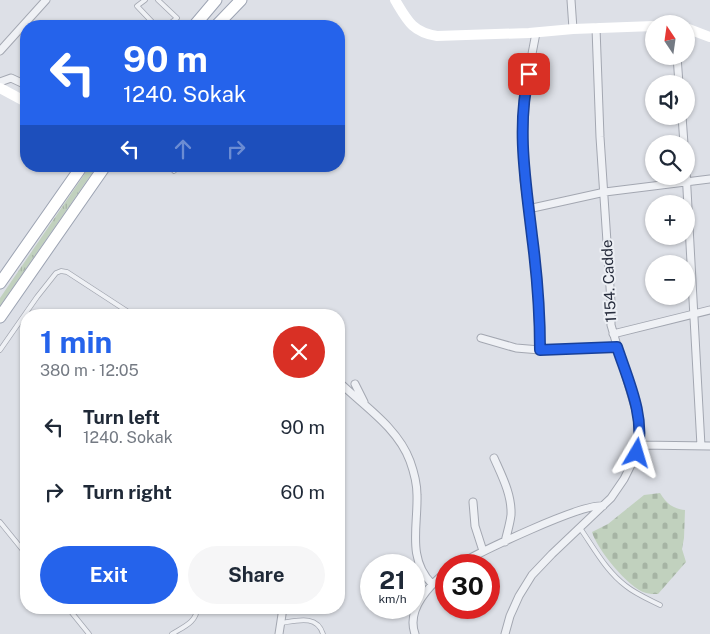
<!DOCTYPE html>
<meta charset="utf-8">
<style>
:root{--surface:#fff;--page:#f6f6f7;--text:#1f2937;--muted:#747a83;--accent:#2563eb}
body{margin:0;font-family:"Public Sans",sans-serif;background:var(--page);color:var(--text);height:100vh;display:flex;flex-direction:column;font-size:19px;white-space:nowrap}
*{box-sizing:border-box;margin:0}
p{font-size:16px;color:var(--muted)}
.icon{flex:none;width:28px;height:28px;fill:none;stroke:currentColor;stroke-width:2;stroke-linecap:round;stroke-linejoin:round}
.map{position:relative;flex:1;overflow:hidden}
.drawer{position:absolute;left:20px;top:309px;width:325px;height:305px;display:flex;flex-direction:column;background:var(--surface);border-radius:20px;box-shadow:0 1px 4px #0004}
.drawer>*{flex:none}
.hud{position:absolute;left:20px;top:20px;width:325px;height:152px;border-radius:20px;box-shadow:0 1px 4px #0004;background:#2563eb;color:#fff;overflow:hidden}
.needle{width:32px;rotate:347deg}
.buttons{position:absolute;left:645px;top:15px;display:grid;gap:10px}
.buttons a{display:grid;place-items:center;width:50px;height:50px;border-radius:50%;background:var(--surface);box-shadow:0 1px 4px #0004;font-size:25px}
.speed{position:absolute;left:360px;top:554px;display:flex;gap:10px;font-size:25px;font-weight:700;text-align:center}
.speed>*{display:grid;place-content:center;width:65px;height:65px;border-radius:50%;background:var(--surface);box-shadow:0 1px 4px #0004;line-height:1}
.speed small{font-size:12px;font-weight:400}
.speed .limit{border:8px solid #d22;background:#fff;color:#111}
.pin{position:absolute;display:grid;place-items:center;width:42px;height:42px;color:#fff;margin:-21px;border-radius:10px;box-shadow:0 2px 8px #0006}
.me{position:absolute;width:55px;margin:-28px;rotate:7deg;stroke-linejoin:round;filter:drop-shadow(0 0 4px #0008)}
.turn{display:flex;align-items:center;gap:18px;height:105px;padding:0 20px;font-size:22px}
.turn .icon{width:65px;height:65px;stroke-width:2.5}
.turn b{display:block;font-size:35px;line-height:42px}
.lanes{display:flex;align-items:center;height:48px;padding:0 20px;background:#0003;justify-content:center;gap:25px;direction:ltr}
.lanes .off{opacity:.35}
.round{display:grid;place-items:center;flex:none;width:52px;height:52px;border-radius:26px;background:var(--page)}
.summary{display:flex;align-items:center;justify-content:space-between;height:85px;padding:0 20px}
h1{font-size:30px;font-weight:700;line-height:38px;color:var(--accent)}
.action{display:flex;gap:10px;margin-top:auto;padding:10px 20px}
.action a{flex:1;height:58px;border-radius:30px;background:var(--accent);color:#fff;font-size:20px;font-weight:700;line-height:58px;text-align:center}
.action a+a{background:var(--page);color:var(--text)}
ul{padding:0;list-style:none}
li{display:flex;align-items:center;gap:15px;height:65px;padding:0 20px}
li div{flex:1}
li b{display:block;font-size:19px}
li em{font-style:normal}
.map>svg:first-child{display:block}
</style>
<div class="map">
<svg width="710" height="634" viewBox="0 0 710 634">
<defs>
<pattern id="grass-tufts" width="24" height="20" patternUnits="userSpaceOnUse" patternTransform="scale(1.25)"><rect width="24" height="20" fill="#c1d1be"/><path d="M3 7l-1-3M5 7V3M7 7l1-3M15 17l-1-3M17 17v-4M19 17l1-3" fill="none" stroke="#a6b4a4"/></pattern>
<pattern id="cemetery-stones" width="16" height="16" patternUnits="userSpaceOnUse" patternTransform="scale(1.25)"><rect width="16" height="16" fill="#c1d1be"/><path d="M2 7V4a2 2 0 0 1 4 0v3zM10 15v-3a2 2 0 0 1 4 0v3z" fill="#a6b4a4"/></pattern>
</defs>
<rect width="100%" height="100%" fill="#dde0e7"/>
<!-- grass -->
<path fill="url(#grass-tufts)" d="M90 166H97L0 306V298Z"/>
<!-- cemetery -->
<path fill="url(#cemetery-stones)" d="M660 493C666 503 673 509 685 510L684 538 682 549 686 562 658 594C654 594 649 594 646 593 628 588 597 549 592 532L608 524 644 495Z"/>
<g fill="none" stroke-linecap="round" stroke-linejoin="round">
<!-- lane casing -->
<g stroke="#a3a7b1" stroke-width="5.5">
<path id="lane" d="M145 0 137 6 156 26
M158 0 177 18 167 26
M171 166 174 171
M0 350 37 297 56 273 61 271 67 272 133 315
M0 522 26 554
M580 528C594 548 606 571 626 586 636 594 648 599 660 605
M68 608 89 634
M280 623C296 621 317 614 323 634
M172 634C183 627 197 622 197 608"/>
</g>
<!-- street casing -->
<g stroke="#a3a7b1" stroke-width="9">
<path id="street" d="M571 0 573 29
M536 33 526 85 524 116V180L535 261 540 350
M0 51 46 0
M677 56 679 84
M0 82 11 78 26 85
M682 116 684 144
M686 171 701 446
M528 209 605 192 710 179
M613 334 710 310
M481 338 516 348 540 350 617 347
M339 382C364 406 398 428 410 461 414 472 417 484 417 495 418 526 407 559 432 584
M355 384 364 402
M639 445 710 446
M494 458C502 476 512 495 511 515 510 524 507 533 505 542
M473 502 475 526 483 551
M458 565C480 552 582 503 603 506
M279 634 283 608
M415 634C406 609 429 586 446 572
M505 634 510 616 519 596 532 575 552 554 611 498 624 479 637 453 640 433 639 421 611 325V302L600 137 596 28"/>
</g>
<!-- primary casing -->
<g stroke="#9ca3b2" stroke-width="13">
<path id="primary" d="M194 26 216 0
M216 26 241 0
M0 283 82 166
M0 317 105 166"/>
</g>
<!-- lane -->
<use href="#lane" stroke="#eff1f5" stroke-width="4"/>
<!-- street -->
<use href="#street" stroke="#eff1f5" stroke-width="7"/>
<!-- secondary -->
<path stroke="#fff" stroke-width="10" d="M395 0C407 20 412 32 437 36L529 33 573 29 654 26
M686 28 710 37
M0 88 26 102"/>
<!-- primary -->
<use href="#primary" stroke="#fff" stroke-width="11"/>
</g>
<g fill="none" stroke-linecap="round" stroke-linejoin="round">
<!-- route casing -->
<g stroke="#184099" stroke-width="12">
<path id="route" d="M529 74C516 126 526 184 532 236 537 274 540 312 540 350L617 347C628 380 646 418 637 453"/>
</g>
<!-- route -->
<use href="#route" stroke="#2563eb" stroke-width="9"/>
</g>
<g text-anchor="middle" stroke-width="4" stroke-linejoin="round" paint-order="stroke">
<!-- street labels -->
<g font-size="15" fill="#272d3d" stroke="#eceff4">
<text transform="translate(609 281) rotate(-93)" y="5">1154. Cadde</text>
</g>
</g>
</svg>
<div class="buttons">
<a><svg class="needle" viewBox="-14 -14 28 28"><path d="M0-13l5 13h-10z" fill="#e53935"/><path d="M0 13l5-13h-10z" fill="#747a83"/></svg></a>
<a><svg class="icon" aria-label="sound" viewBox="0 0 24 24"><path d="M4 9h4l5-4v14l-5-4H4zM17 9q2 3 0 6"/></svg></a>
<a><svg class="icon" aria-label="search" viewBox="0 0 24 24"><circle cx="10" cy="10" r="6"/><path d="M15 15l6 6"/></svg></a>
<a>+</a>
<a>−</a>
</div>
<div class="speed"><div>21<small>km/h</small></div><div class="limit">30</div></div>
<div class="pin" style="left:529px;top:74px;background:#d93025"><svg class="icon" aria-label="arrive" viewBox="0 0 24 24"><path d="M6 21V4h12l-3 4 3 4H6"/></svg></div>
<svg class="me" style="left:637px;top:453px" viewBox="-20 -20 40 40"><path d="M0-17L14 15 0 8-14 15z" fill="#2563eb" stroke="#fff" stroke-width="4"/></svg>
<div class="hud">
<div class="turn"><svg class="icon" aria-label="left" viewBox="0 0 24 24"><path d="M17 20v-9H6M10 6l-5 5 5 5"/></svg><div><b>90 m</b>1240. Sokak</div></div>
<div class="lanes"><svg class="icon" aria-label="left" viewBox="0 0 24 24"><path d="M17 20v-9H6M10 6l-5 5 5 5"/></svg><svg class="icon off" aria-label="ahead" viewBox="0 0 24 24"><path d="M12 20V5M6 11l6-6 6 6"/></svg><svg class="icon off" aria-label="right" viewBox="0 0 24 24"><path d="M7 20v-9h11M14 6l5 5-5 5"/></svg></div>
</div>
<section class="drawer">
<div class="summary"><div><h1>1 min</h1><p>380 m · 12:05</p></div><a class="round" style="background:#d93025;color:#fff"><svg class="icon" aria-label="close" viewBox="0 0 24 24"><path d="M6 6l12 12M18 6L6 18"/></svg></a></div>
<ul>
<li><svg class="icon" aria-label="left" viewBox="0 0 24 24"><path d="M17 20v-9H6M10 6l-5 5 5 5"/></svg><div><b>Turn left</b><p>1240. Sokak</p></div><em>90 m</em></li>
<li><svg class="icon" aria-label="right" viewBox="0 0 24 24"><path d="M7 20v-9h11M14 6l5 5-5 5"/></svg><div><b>Turn right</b></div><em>60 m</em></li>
</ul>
<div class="action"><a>Exit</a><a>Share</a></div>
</section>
</div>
